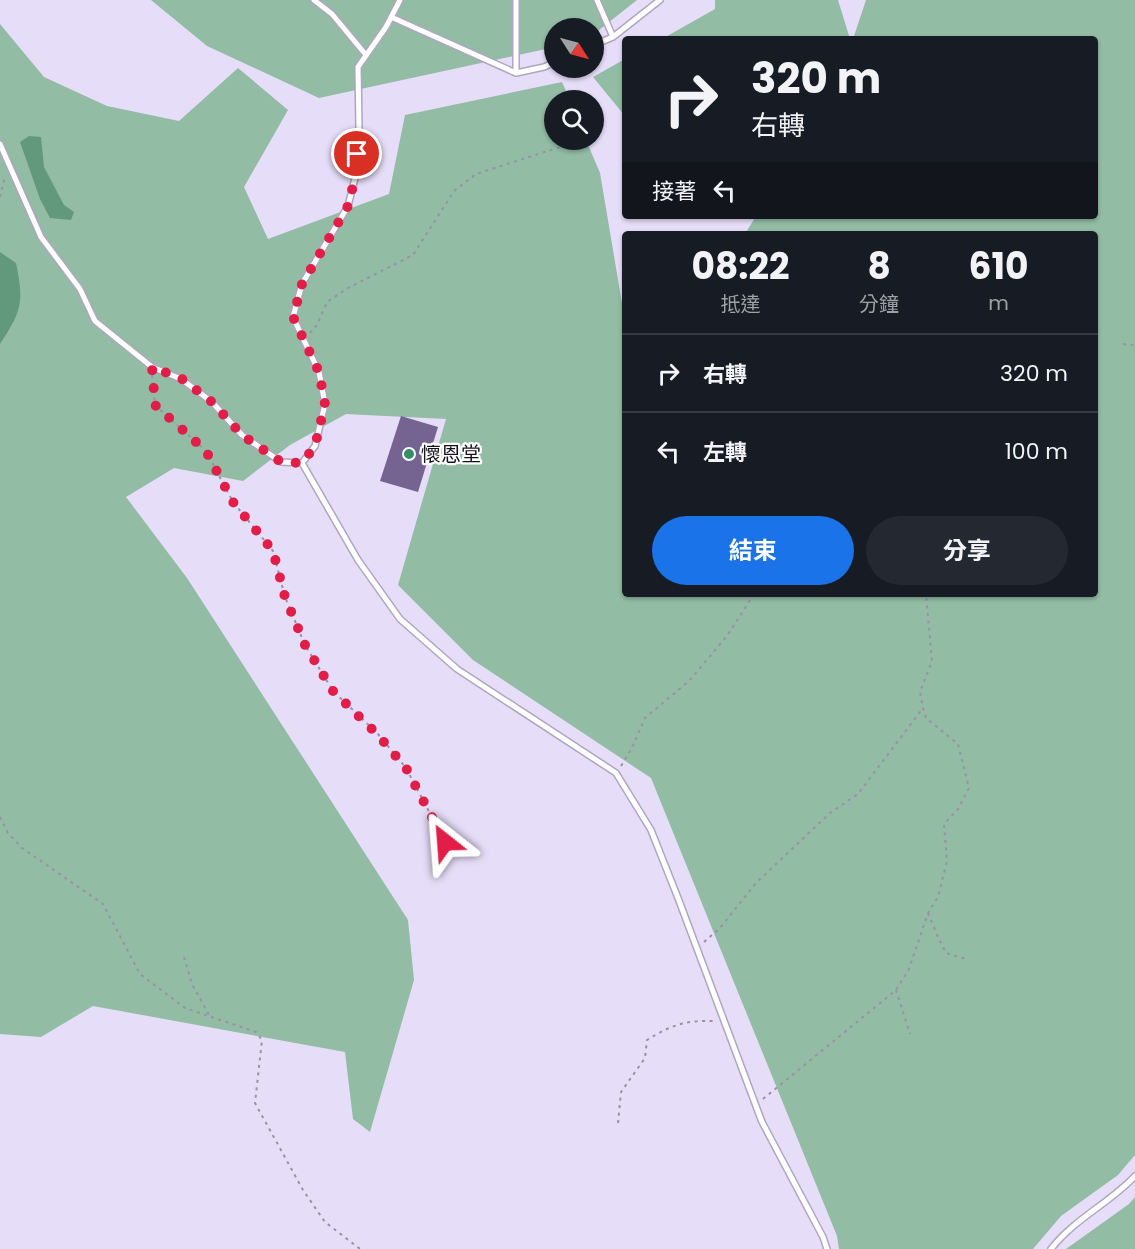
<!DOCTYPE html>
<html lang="zh-TW">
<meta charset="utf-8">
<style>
:root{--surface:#171b24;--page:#242831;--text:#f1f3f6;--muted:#9ea1a6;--line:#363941;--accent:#1a73e8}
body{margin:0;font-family:Poppins,"Noto Sans TC",sans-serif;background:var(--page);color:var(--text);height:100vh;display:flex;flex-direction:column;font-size:22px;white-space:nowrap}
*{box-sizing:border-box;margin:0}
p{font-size:20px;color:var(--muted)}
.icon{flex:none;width:33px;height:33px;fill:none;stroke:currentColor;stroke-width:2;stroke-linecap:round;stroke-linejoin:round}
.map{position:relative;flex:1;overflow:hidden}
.drawer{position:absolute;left:622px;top:231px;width:476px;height:366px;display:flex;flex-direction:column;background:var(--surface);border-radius:6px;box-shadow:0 2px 4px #0004}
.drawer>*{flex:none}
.hud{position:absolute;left:622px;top:36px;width:476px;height:183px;border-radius:6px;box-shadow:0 2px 4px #0004;background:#171b24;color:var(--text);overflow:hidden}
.needle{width:39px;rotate:126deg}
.buttons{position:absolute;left:544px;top:18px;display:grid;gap:12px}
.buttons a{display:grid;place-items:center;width:60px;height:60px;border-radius:50%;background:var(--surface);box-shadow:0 2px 4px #0004;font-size:30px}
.pin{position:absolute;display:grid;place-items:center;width:51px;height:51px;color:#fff;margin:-26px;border:3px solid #fff;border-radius:50%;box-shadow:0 2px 6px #0007}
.me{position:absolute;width:66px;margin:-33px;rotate:332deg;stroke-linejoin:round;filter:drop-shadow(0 0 4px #0008)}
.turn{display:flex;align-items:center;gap:21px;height:126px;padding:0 30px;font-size:27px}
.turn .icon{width:78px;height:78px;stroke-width:2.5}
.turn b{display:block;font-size:42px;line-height:51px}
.then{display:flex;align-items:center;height:57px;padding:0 30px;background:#0003;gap:12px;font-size:22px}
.eta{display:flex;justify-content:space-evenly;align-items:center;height:102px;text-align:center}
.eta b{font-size:36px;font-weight:700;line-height:42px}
.button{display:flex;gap:12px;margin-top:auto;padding:12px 30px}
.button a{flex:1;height:69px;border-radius:36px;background:var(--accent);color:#fff;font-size:24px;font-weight:700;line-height:69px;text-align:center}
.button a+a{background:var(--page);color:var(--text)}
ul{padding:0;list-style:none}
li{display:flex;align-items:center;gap:18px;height:78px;padding:0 30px;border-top:2px solid var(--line)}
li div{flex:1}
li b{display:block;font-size:22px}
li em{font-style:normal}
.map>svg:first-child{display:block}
</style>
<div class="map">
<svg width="1135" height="1249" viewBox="0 0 1135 1249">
<rect width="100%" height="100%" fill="#e6ddf8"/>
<!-- green -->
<path fill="#92bca4" d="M151 0H637L594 34V28H555V47L319 98 207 46Z
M715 0H838L850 39H662L715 9Z
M866 0H1135V1155L1118 1175 1061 1216 1033 1249H839L837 1236 651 778 473 660 398 585 446 419 346 414 290 445 243 481 174 468 126 497 187 578 408 920 414 980 370 1132 353 1119 345 1052 93 1006 41 1037 0 1034V24L44 77 107 106 179 121 238 68 288 110 244 187 268 239 389 194 405 115 562 82 570 100H555V140H586L600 173 625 321 626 594H1095V234H745L756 216H1095V39H853Z
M625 59V116L593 77Z
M1135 1197V1249H1066L1129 1204Z"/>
<!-- water -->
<path fill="#62997c" d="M29 136 41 137 44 167 64 205 74 212 71 220 50 218 40 199 20 142Z
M0 252 16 263C24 302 22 311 0 344Z"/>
<!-- building -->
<path fill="#756492" d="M401 416 438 427 418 492 380 481Z"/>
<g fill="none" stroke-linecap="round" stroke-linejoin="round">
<!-- service casing -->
<g stroke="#afa6c0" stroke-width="8">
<path id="service" d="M314 0 332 14 366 55
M597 0 613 37
M391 17 516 73 544 67 555 62
M594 45 613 37 660 0
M516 73V0
M0 144 41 237 80 289 95 321 152 367 181 379 212 402 242 435 281 462 302 463 358 560 400 619 457 669 616 773 651 830 678 898 762 1122 823 1237 827 1249
M302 463 315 446 325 404 319 372 293 317 302 284 348 206 355 178 359 130 358 67 386 27 400 0
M1051 1249C1074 1219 1110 1203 1135 1176"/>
</g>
<!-- path -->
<path stroke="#9992a6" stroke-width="2" stroke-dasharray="3 4.5" stroke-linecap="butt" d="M594 135H596
M0 197 5 176
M310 333 317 325 327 302 348 288 413 255 454 191 476 174 582 140
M1123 344 1135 345
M152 375 155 405 206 451 233 502 273 551 285 597 305 645 333 691 378 734 406 768 445 842
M621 766 632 748 645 718 689 681 727 636 754 594
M0 817 8 833 22 848 103 904 140 974 185 1008 256 1032 262 1040 255 1103 303 1190 325 1222 360 1249
M928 913 938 937 946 953 966 959
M704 942 720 928 756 883 830 813 858 794 923 708
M184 957 192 984 209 1015
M896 990 910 1034
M763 1099 896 990 909 969 928 913 938 897 947 861 944 824 958 809 969 788 958 744 926 718 923 708 920 692 932 661 926 594
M618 1123 621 1092 645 1058 647 1040C671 1025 686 1020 715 1021"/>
<!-- service -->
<use href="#service" stroke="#fff" stroke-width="5"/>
</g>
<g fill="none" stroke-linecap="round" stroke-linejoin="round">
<!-- route -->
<path stroke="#e11d48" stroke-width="10" stroke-dasharray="0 18" d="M357 154 355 178 348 206 302 284 293 317 319 372 325 404 315 446 302 463 281 462 242 435 212 402 182 379 152 367 155 405 206 451 233 502 273 551 285 597 305 645 333 691 378 735 406 768 445 842"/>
</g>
<!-- markers -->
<circle fill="#359066" stroke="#fff" stroke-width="2" cx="409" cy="454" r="6"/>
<g text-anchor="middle" stroke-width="4.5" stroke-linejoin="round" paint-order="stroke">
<!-- poi labels -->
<g font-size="20" fill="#17131d" stroke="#fff" text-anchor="start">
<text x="421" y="461">懷恩堂</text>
</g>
</g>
</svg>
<div class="buttons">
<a><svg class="needle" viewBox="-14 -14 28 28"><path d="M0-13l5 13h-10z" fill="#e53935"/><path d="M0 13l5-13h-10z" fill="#9ea1a6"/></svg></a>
<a><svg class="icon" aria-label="search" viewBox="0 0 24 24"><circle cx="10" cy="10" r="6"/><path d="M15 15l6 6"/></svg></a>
</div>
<div class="pin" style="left:357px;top:154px;background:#d93025"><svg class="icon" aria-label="arrive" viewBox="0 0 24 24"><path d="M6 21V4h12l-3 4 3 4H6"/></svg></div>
<svg class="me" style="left:445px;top:842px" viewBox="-20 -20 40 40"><path d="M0-17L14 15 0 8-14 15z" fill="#e11d48" stroke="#fff" stroke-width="4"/></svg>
<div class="hud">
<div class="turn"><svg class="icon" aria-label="right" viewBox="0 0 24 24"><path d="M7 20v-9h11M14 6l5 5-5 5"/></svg><div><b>320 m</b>右轉</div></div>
<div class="then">接著<svg class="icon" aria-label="left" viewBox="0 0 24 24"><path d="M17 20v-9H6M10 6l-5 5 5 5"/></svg></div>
</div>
<section class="drawer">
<div class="eta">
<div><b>08:22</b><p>抵達</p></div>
<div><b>8</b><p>分鐘</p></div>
<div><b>610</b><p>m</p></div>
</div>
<ul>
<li><svg class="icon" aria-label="right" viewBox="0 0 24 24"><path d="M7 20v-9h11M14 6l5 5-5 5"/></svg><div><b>右轉</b></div><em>320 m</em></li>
<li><svg class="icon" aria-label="left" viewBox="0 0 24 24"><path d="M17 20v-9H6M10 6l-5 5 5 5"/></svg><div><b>左轉</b></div><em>100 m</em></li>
</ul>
<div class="button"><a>結束</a><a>分享</a></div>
</section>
</div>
